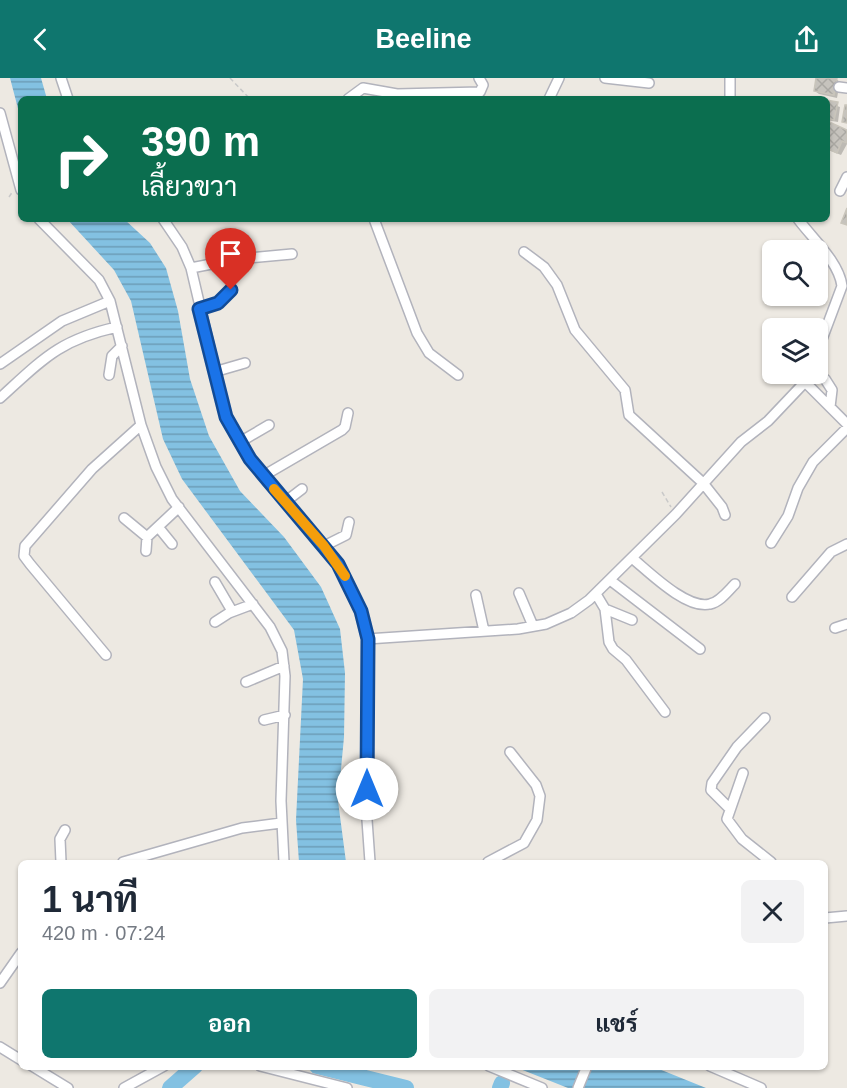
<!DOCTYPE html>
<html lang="th">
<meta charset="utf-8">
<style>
:root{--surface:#fff;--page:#f2f2f3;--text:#1f2937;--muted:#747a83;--accent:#0f766e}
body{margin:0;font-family:Helvetica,Sarabun,sans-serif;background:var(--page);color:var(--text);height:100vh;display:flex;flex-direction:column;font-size:22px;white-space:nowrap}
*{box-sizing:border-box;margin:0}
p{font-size:20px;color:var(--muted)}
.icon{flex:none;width:33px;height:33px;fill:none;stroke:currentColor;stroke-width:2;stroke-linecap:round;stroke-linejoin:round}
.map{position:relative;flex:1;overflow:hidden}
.details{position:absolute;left:18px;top:782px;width:810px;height:210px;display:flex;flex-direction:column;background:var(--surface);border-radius:9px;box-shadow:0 2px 4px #0004}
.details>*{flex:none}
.hud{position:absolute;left:18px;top:18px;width:812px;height:126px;border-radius:9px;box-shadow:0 2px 4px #0004;background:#0b6e4f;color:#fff;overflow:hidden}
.tools{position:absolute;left:762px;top:162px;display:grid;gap:12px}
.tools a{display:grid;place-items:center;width:66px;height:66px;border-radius:9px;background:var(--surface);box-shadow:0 2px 4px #0004;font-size:30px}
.pin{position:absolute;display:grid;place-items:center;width:51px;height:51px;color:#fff;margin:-62px -26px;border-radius:50% 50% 50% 0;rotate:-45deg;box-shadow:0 0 6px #0007}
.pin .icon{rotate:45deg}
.me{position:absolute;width:66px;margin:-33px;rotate:0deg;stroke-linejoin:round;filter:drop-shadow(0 0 4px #0008)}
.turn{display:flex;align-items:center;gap:21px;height:126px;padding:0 24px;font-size:27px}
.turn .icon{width:78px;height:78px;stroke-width:2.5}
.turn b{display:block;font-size:42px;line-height:51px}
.round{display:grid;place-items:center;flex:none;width:63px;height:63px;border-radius:9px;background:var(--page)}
.headline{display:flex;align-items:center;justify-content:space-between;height:102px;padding:0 24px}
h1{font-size:36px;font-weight:700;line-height:45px}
.cta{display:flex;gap:12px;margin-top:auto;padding:12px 24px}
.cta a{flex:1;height:69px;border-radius:9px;background:var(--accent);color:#fff;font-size:24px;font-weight:700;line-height:69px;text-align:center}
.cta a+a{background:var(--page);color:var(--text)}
header{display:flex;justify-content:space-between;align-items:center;height:78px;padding:0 24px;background:var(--accent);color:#fff;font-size:27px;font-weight:700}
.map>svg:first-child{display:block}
</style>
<header><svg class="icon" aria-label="back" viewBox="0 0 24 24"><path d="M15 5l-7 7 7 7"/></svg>Beeline<svg class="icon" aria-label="share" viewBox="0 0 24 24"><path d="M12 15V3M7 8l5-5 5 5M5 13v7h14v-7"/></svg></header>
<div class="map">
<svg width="847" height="1010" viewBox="0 0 847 1010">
<defs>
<pattern id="water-rules" width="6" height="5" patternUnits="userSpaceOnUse" patternTransform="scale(1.5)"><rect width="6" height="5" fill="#83c1e2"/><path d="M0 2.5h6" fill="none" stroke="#6c9db8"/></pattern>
<pattern id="building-cross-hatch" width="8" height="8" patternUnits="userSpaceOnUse" patternTransform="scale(1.5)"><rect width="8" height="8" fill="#c6c3bd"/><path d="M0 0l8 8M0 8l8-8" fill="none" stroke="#aaa8a3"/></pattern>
</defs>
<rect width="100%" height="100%" fill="#ede9e2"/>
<!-- water -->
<path fill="url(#water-rules)" d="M10 0H41L47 21H21V42Z
M67 141H124L150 165 166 190 178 233 190 301 209 358 240 413 284 459 321 509 340 551 345 595 344 659 338 723 346 784H299L296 742 303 601 294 552 182 401 163 361 131 223 114 192Z
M515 989H654L706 1010H568Z"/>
<!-- shadow -->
<path fill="#0003" d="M818 0 836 1 840 4 837 20 819 16 815 13Z
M826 24 840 29 838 44 826 42Z
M828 45 847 53V66L841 77 826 71Z"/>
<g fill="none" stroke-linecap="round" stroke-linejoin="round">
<!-- river -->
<path stroke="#83c1e2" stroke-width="16" d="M317 988 406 1010
M170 1010 195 988
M500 1010 502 1005"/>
</g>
<!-- building -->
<path fill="url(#building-cross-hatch)" stroke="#c9c5bb" stroke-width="1.5" d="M816 0H837L834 17 814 13Z
M826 22 838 24 834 42 826 40Z
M845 27H847V45L842 44Z
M827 43 847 52V65L842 63 837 75 826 70Z
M847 130V147L841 145Z"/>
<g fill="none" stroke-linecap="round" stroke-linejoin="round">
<!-- minor casing -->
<g stroke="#b2b3bc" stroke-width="12">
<path id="minor" d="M61 0 68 21
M605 0 649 5
M839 9 847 10
M348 21 363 10 397 16 480 14 483 7 479 0
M549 21 559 0
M730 21V0
M0 35 21 112
M840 113 847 99
M39 141 99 202 110 223 141 347 156 389 172 421 270 549 282 573 285 598 281 723 284 784
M163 141 182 169 191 190 226 339 250 381 338 486 361 533 367 561 366 728 370 784
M374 141 417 255 429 275 458 297
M798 141C812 160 839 184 842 208L818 272
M524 174 544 189 557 207 575 252 625 312 629 337 703 405 722 429 725 437
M191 190 237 181 292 176
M199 231 218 225 231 212
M0 286 62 243 110 223
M214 294 245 285
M109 297 112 278 122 268
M825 301 832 312 830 329
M805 304 847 346
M0 320C43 281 59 262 117 249
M240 364 269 347
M263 398 342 352 345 349 348 335
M285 424 302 411
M124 440 147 459 179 429
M159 450 172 466
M771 465 788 438 798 410 813 384 847 350
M324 468 346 457 349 444
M146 473 147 459
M632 480C649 494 687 532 710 526 720 524 728 513 735 506
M610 502 700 571
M215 504 232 533
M519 515 533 548
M596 516 605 531 609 564 613 571 626 582 665 634
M476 517 484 553
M792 519 831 474 847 466
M605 531 632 542
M215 544 229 535 253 526
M835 550 847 546
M367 561 518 551 546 546 571 535 589 522 676 436 741 364 768 343 805 304 808 296
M106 577 30 486 24 478 25 468 92 391 141 347
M246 604 284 588
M264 642 285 637
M743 695 727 741 742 761 771 784
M729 730 711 712 712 705 737 669 765 640
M61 784 60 761 65 752
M123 784 242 750 281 745
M488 784 524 765 537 742 540 718 536 707 510 674
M825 840 847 838
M0 905 21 875
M0 969 21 982
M32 988 68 1010
M260 988 347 1010
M489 988 542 1010
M710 988 761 1010
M124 1010 164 988
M578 1010 587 988"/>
</g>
<!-- path -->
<path stroke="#c9c9c9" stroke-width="1.5" stroke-dasharray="4.5 3" stroke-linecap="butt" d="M230 0 250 21
M9 119 13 113
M662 414 671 429"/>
<!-- minor -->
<use href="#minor" stroke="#fff" stroke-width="9"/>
</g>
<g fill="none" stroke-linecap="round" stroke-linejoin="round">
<!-- route casing -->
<g stroke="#114b97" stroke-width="15">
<path id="route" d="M231 212 218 225 199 231 226 339 250 381 338 486 361 533 368 561 367 711"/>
</g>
<!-- route -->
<use href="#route" stroke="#1a73e8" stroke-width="10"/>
<!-- slow -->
<path stroke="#f59e0b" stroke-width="10" d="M274 411 324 468 345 498"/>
</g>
</svg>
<div class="tools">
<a><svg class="icon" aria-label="search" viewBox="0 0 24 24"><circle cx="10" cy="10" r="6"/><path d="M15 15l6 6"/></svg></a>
<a><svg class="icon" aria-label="layers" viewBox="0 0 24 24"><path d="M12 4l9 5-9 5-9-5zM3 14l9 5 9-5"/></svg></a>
</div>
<div class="pin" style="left:231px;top:212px;background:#d93025"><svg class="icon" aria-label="arrive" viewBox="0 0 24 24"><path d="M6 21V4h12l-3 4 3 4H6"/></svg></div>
<svg class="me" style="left:367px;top:711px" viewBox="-20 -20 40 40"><circle r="19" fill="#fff"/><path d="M0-13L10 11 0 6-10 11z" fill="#1a73e8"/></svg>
<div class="hud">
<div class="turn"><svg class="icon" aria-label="right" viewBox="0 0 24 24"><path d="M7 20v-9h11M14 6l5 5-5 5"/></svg><div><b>390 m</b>เลี้ยวขวา</div></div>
</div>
<section class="details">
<div class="headline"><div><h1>1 นาที</h1><p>420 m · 07:24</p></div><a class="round"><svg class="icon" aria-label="close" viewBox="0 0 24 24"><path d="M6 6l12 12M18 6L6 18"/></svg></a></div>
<div class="cta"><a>ออก</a><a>แชร์</a></div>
</section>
</div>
